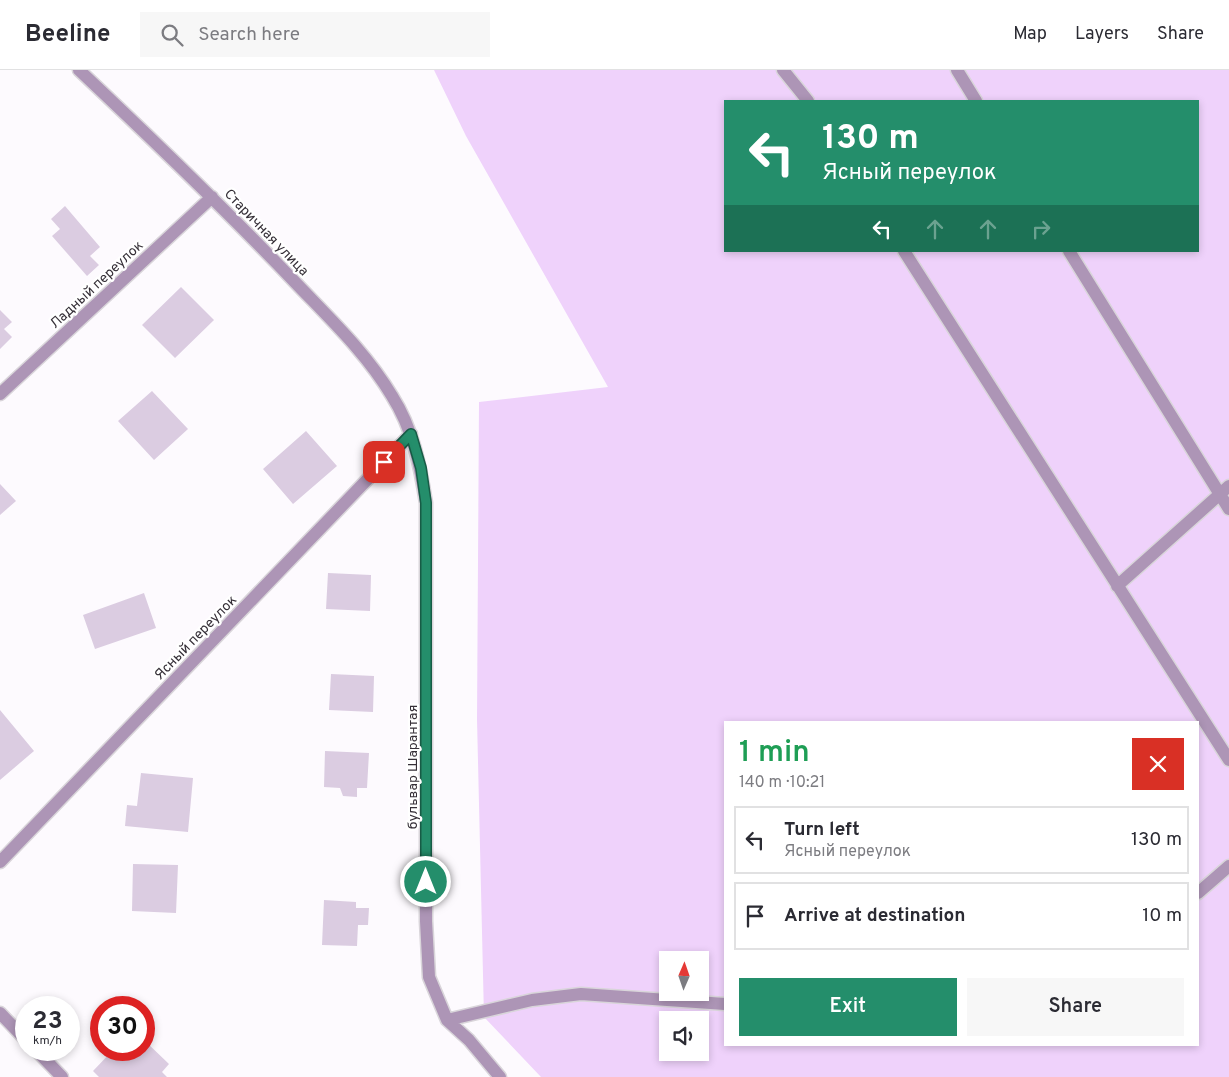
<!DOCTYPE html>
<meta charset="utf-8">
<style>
:root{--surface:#fff;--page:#f7f7f7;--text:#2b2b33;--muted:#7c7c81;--line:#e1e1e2;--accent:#248e6b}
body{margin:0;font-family:Overpass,sans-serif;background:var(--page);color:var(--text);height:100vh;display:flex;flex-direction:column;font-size:19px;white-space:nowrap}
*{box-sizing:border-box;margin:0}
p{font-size:16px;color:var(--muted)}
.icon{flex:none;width:28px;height:28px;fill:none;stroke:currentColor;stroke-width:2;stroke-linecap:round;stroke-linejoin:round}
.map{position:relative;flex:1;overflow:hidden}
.side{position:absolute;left:724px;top:651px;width:475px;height:325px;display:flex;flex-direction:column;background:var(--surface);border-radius:0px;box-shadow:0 2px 8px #0003}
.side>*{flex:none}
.hud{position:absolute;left:724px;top:30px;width:475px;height:152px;border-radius:0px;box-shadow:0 2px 8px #0003;background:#248e6b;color:#fff;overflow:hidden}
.needle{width:32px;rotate:2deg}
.controls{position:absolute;left:659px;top:881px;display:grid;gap:10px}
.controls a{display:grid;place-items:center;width:50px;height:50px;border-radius:0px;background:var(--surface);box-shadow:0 2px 8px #0003;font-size:25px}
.speed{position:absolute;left:15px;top:926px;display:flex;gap:10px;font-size:25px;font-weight:700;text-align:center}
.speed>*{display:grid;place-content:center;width:65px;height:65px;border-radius:50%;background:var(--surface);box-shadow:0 2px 8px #0003;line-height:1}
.speed small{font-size:12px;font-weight:400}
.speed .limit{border:8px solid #d22;background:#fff;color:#111}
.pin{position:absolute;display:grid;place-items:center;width:42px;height:42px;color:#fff;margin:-21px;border-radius:10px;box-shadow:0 2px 8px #0006}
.me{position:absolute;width:55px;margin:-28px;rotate:0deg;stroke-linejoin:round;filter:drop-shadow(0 0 4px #0008)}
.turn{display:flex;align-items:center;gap:18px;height:105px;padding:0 15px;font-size:22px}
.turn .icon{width:65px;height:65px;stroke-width:2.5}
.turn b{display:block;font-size:35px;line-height:42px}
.lanes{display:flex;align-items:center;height:48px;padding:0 15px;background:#0003;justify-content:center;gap:25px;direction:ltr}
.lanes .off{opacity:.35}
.round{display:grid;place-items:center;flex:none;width:52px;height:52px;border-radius:0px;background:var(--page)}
.overview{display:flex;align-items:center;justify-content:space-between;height:85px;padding:0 15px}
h1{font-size:30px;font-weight:600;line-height:38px;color:#1e9e55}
.button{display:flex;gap:10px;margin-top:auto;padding:10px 15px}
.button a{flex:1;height:58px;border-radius:0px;background:var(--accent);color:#fff;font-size:20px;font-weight:600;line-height:58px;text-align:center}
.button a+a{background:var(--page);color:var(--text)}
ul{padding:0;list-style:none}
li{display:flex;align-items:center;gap:15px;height:68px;margin:0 10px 8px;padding:0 5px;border:2px solid var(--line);border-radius:0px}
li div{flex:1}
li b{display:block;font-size:19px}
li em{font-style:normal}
header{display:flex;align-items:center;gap:30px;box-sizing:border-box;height:70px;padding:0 25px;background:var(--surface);border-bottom:1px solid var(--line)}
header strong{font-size:24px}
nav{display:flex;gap:28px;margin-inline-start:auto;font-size:18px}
.search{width:350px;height:45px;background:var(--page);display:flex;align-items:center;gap:12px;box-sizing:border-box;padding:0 18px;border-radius:0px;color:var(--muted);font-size:19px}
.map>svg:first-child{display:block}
</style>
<header>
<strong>Beeline</strong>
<div class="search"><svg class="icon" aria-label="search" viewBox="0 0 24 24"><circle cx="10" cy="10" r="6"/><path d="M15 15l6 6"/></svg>Search here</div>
<nav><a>Map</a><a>Layers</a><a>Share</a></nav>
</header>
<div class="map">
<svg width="1229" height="1007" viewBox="0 0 1229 1007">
<rect width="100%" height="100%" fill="#fdfafe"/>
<!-- green -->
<path fill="#efd2fb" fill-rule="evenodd" d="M434 0H1229V1007H541L484 947 477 649 479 332 608 317 466 66ZM725 31H1198V181H725ZM725 652H1198V975H725ZM668 890H700V922H668ZM668 950H700V982H668Z"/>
<!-- building -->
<path fill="#dbcce1" d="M65 136 100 177 90 186 99 195 87 206 52 166 60 159 51 149Z
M181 217 214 250 175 288 142 255Z
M0 240 12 252 4 259 12 267 0 279Z
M152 321 188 359 154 390 118 351Z
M306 361 337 396 293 434 263 399Z
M0 414 16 431 0 445Z
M328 503 371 505 370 541 326 539Z
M144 523 156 558 95 579 83 545Z
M331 604 374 606 373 642 329 640Z
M0 640 34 681 0 710Z
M325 681 369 683 367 718H357V727L343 726 340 718 324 717Z
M141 703 193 708 188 762 125 756 127 735 137 736Z
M133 794 178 795 176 843 132 841Z
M324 830 356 832V838H369L368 855H358L357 876 322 875Z
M144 970 169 994 162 1002 167 1007H99L93 1001 113 980H144Z"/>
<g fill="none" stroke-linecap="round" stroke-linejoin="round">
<!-- minor casing -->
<g stroke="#d9d5da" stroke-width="15">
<path id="minor" d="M79 0C151 68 223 137 292 209 327 246 366 282 392 326 413 359 420 395 426 433V851L429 907 447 950 469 970 500 1007
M783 0 808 31
M957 0 976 31
M904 181 1229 690
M1069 181 1229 439
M0 324 212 127
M1117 516 1229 416
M0 792 411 364
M1198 823 1229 796
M0 943 26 970
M447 950 532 930 581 924 725 934
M36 980 62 1007"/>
</g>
<!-- minor -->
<use href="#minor" stroke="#ad95b6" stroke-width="12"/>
</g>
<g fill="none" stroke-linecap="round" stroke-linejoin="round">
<!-- route casing -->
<g stroke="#175c46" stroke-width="12">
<path id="route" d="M384 392 411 364 421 398 426 433V812"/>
</g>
<!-- route -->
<use href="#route" stroke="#248e6b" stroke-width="9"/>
</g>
<g text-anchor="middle" stroke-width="4.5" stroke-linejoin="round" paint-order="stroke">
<!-- street labels -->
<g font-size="14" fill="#352f37" stroke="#fff">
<text transform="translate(267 162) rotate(46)" y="5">Старичная улица</text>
<text transform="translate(96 214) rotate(-43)" y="5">Ладный переулок</text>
<text transform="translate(195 567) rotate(-46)" y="5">Ясный переулок</text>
<text transform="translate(412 697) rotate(-90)" y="5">бульвар Шарантая</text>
</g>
</g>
</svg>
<div class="controls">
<a><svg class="needle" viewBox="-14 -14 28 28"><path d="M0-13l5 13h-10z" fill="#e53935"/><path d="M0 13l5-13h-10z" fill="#7c7c81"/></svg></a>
<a><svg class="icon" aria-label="sound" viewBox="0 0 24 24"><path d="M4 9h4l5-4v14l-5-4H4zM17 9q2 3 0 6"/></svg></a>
</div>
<div class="speed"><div>23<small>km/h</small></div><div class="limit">30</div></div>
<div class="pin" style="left:384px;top:392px;background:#d93025"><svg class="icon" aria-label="arrive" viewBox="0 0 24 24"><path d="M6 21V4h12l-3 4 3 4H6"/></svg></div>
<svg class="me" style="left:426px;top:812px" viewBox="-20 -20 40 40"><circle r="17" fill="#248e6b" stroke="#fff" stroke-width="3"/><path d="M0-11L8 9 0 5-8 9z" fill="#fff"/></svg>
<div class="hud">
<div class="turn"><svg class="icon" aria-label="left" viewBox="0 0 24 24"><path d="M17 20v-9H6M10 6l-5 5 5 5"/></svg><div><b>130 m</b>Ясный переулок</div></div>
<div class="lanes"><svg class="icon" aria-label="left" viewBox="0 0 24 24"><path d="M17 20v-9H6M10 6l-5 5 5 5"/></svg><svg class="icon off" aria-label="ahead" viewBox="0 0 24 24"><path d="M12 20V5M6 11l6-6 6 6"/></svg><svg class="icon off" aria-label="ahead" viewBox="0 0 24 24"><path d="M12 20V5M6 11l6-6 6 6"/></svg><svg class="icon off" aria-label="right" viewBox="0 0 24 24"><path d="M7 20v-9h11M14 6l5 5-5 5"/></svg></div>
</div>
<section class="side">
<div class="overview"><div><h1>1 min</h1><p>140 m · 10:21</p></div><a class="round" style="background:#d93025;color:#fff"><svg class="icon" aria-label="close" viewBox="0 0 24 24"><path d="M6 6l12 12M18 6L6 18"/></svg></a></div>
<ul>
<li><svg class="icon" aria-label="left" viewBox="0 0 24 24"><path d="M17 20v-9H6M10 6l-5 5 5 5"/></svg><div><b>Turn left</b><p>Ясный переулок</p></div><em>130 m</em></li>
<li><svg class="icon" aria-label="arrive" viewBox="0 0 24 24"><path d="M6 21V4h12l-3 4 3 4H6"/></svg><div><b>Arrive at destination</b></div><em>10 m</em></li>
</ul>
<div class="button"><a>Exit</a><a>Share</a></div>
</section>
</div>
